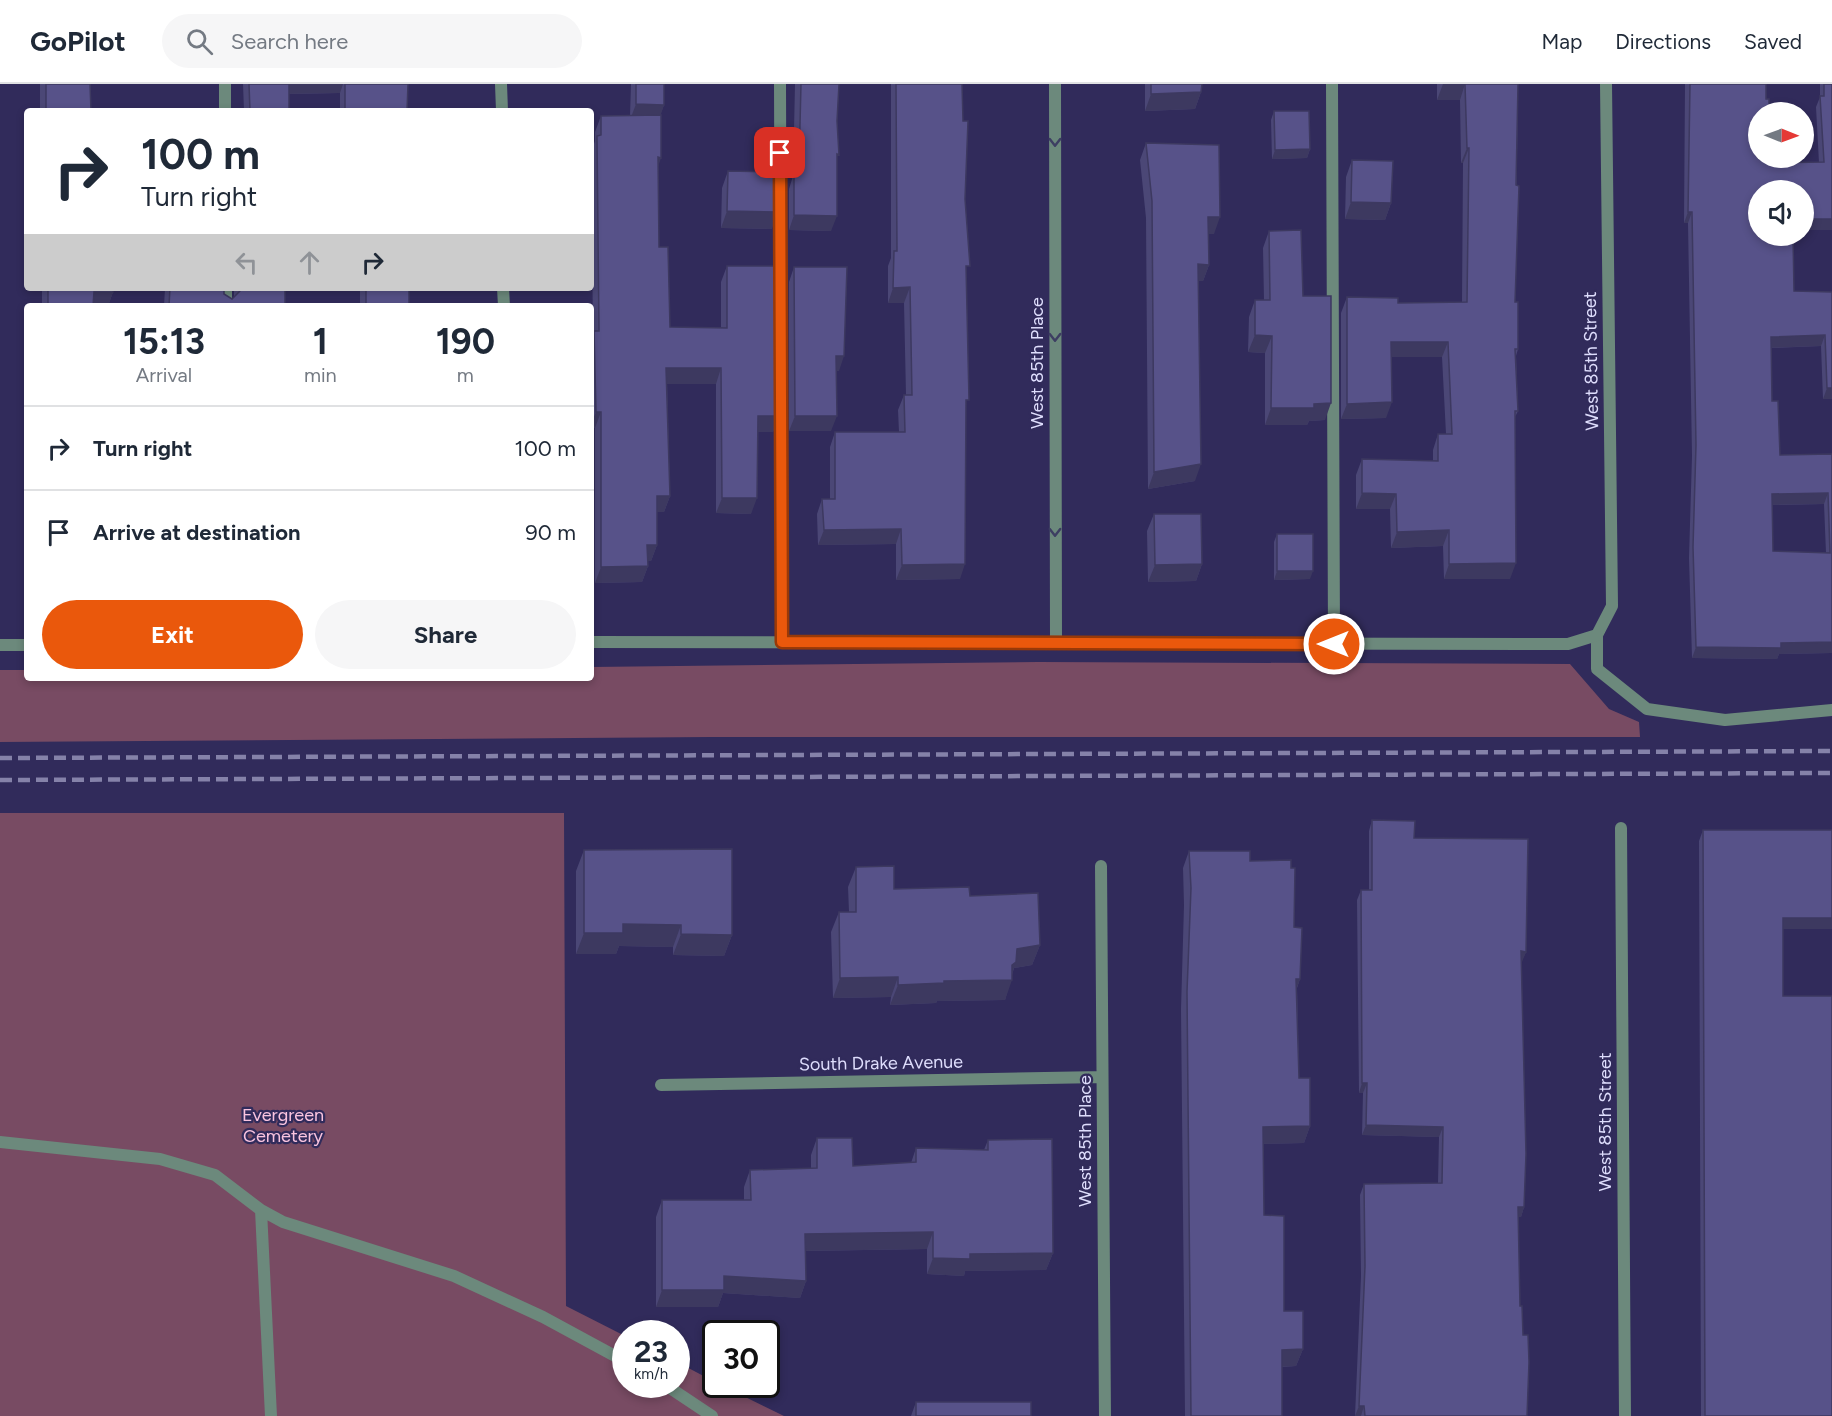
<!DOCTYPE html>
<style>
:root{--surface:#fff;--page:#f6f6f7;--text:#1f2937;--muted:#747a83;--line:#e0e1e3;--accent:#ea580c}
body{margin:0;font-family:Figtree,sans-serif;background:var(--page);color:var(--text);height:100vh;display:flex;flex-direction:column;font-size:22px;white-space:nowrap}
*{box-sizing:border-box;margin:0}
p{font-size:20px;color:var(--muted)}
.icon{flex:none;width:33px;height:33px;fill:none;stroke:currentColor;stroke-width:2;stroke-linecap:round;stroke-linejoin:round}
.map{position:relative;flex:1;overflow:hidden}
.drawer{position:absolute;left:24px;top:219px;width:570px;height:378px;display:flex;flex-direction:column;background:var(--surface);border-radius:6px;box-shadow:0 3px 9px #0003}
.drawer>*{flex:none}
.guide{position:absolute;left:24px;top:24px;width:570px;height:183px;border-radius:6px;box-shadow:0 3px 9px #0003;background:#fff;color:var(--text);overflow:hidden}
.needle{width:39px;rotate:91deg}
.fabs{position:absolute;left:1748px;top:18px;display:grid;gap:12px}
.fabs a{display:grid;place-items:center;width:66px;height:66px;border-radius:50%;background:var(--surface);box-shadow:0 3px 9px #0003;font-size:30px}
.speed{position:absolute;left:612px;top:1236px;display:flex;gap:12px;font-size:30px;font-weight:700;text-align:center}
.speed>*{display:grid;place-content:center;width:78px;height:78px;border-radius:50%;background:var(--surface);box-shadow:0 3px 9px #0003;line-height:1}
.speed small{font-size:15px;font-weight:400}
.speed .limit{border:3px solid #111;border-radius:9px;background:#fff;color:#111}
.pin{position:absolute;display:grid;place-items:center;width:51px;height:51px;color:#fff;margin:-26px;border-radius:12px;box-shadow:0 3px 9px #0006}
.me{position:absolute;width:66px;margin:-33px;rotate:270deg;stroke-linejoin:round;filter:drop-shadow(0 0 4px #0008)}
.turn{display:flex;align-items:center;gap:21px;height:126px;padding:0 18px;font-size:27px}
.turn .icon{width:78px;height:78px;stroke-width:2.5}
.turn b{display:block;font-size:42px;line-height:51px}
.lanes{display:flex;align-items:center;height:57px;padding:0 18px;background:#0003;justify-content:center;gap:30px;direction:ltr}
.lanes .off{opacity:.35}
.eta{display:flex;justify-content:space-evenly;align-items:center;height:102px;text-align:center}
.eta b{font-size:36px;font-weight:700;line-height:42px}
.cta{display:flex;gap:12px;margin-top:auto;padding:12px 18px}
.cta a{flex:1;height:69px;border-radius:36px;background:var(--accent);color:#fff;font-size:24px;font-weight:700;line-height:69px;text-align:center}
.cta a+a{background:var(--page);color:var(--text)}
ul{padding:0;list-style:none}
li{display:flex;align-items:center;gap:18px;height:84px;padding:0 18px;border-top:2px solid var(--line)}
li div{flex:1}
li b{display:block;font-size:22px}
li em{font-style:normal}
header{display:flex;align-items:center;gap:36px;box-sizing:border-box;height:84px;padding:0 30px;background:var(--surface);border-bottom:2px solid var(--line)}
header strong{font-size:28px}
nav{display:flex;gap:33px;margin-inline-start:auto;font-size:21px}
.search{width:420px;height:54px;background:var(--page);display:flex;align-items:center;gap:15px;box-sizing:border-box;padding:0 21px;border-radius:33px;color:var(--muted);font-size:22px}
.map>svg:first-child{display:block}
</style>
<header>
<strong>GoPilot</strong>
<div class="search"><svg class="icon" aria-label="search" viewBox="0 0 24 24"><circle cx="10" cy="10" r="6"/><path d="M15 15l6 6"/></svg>Search here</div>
<nav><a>Map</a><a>Directions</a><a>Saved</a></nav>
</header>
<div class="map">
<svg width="1832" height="1332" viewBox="0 0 1832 1332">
<rect width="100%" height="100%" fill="#312b5b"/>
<!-- green -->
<path fill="#784b63" d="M1038 578 1570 580 1609 625 1639 638 1640 653H711L0 658V586H27V594H591V583Z
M0 729H564L566 1222 625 1252 626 1300H676L677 1278 715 1298 716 1300 721 1301 784 1332H0Z"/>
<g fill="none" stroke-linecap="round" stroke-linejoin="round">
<!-- lane -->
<path stroke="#6c897c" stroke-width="12" d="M225 0V27
M780 0 782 558
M1332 0 1334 560
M226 204V222
M1597 551V585L1647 625 1725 636 1832 626
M0 1058 160 1075 215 1091 261 1126 283 1138 454 1192 543 1233 626 1278
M261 1126 271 1332
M664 1300 712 1332"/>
<!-- street -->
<path stroke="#6c897c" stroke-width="12" d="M501 0 502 27
M1055 0 1056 558
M503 204 504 222
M591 558 1568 560 1597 551 1612 522 1606 0
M0 561H27
M1621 744 1625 1332
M1101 782 1105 1332
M661 1001 1102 993"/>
<!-- rail -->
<path stroke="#8582a9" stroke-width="4.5" stroke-dasharray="12 6" stroke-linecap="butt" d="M0 674 1832 667
M0 696 1832 689"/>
</g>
<!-- wall -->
<path fill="#4b4776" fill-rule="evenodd" d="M40 0H90L91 27H40Z
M243 0H408L407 27H340V9L289 10V27H244Z
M631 0H664V21L660 31 658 83 659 163 670 243 721 244V198L727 182 779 332 773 348H758L751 430 716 429V300H667L670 412 664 428H657V461L651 477H647L648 482 642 498 595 499V344H591V255L593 249 591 68 595 57V48L601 32H630Z
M795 0H839L837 37V78L831 147 789 146V105L793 92Z
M891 0H962L966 191V325L960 495 896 496V460L818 461 817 430 822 415H830V363L835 348H899L898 326 904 311H906L904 219H888V182L891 174Z
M1145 0H1202L1201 8 1195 25 1145 27Z
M1437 0H1518L1515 218 1518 265 1516 272 1518 327 1515 333 1510 495H1444L1443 462 1391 464 1390 425H1356V391L1362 375 1433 377V366L1438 350H1446L1442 273H1391L1386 334 1341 335V229L1347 213 1398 219 1462 218 1463 79H1461L1460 16H1437Z
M1685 0H1766L1767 79H1819L1816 23 1820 13V0H1832V146H1803V106H1758L1794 207 1832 208V315H1823L1821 262 1771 264 1772 317 1780 371 1832 370V569L1779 570 1777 575 1692 574 1689 474 1692 372 1688 139H1684ZM1824 420 1826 469 1773 467 1772 421Z
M1274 27 1310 65 1307 74 1272 75 1271 36Z
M1146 59 1214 150H1208L1209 181 1203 197H1199L1195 397 1148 405 1146 134 1140 76Z
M1352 76 1391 119 1385 136 1345 135 1346 93Z
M728 87 772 145 721 144 722 104Z
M1269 147 1303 212 1325 336 1309 337 1307 341H1265V269L1248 268 1249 233 1255 216H1264L1263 164Z
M794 183 839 287H837L831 347H789V198Z
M42 204H113V208L108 222H42Z
M165 204H224V210L232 215 234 213V204H285V222H164Z
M360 204H409V222H360Z
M1154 430 1202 480 1196 497 1148 498 1147 447Z
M1277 450 1310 495 1274 496V458Z
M1372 736 1414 754 1526 868 1521 878 1524 1123 1521 1133H1518L1520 1222 1523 1251 1527 1332H1355L1361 1192 1360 1111 1364 1100 1438 1099 1439 1053 1362 1051 1363 1009H1359L1357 816 1361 806H1369V747Z
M1703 746H1832V845H1783V912L1832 1332H1701L1699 757Z
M584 766 732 851 724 872 673 871V863L619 862 616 870H576V787Z
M1189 767 1250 777 1294 843 1300 895 1297 904 1299 994 1310 1042 1304 1059 1263 1060 1264 1131 1284 1227 1303 1265 1296 1282 1282 1283V1332H1185L1181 925 1184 821 1183 784Z
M856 783 894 805 970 812 1040 861 1032 881 1014 884 1005 916 937 917 936 919 890 921 891 913 833 914 831 848 839 828H849L848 803Z
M817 1054 853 1082 911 1079 916 1064 984 1066 988 1056 1053 1169 1046 1186 965 1187 964 1192 927 1190V1165L806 1167V1197L800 1214 723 1209 718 1223H656V1133L662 1116H744V1103L750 1086 811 1084V1071Z
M916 1318 1031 1332H911Z"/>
<!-- shaded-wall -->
<path fill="#3d3960" d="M287 0H343L340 9 283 10Z
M1443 0H1465L1460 16H1437Z
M1201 8 1195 25 1145 27 1151 10Z
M636 20 664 21 659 36H630Z
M1467 64H1469L1463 79H1461Z
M1310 65 1307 74 1272 75 1275 66Z
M658 73 661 74 656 89Z
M1351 118 1391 119 1385 136 1345 135Z
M727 127 778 128 772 145 721 144Z
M1688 128H1692L1688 139H1684Z
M794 131 837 132 831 147 789 146Z
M1208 133H1220L1214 150H1202Z
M1803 135H1832V146H1803Z
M1198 180 1209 181 1203 197H1192Z
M910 203 904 219H888L893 204Z
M94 208H113L108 222H88Z
M1255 251 1272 252 1265 269 1248 268Z
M1825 251 1821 262 1767 264 1771 253Z
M1391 258H1448L1442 273H1385Z
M836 272H844L839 287H831Z
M666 284H721L716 300H660Z
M1827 304H1832V315H1823Z
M1392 318 1386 334 1341 335 1347 320Z
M1331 319 1325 336 1309 337 1307 341H1265L1271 324Z
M596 328H601L595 344H591V340Z
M758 332H779L773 348H753Z
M795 332H837L831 347H789Z
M1201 380 1195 397 1148 405 1154 388Z
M1362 409 1396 410 1390 425H1356Z
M1828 409 1824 420 1768 421 1772 410Z
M657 412H670L664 428H651Z
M722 414H757L751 430 716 429Z
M901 445 896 460 818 461 824 446Z
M1449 446 1443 462 1391 464 1397 448Z
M647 461H657L651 477H641Z
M1516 479 1510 495H1444L1449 480Z
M965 480 960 495 896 496 902 481Z
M1202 480 1196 497 1148 498 1155 481Z
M648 482 642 498 595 499 601 483Z
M1277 487H1313L1310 495 1274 496Z
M1832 558V569L1779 570 1777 575 1692 574 1696 563 1781 559Z
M1783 834H1832V845H1779Z
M623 840 681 841 673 863 619 862 616 870H576L584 849Z
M681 850 732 851 724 872 673 871Z
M1040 861 1032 881 1014 884 1009 896H1012L1005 916 937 917 936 919 890 921 898 901 1017 865Z
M1521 867 1526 868 1522 878H1517Z
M898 893 891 913 833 914 840 894Z
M1296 895H1300L1294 912Z
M1362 999H1367L1363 1009H1359Z
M1366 1041 1443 1043 1439 1053 1362 1051Z
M1310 1042 1304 1059 1257 1060 1263 1043Z
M1518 1123H1524L1521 1133H1514Z
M933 1148 927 1165 799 1167 805 1150Z
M1053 1169 1046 1186 965 1187 964 1192 927 1190 933 1174 970 1170Z
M724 1192 806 1197 800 1214 723 1209 718 1223H656L662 1206Z
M1303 1265 1296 1282 1276 1283 1282 1266Z
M1359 1322H1364L1361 1332H1355Z"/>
<!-- building -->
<path fill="#575289" stroke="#3d3960" stroke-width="1.5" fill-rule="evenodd" d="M46 0H90L91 27H46Z
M249 0H289V27H250Z
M345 0H408L407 27H345Z
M636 0H664V21L636 20Z
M801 0H839L837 37 839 71 837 70V132L794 131V90H797L799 81Z
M896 0H962L963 37H968L965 115 970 182H966L969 316H966L965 480 902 481 901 445 824 446 822 415H835V348H905L904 311H912L910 203 893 204 894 167H897Z
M1151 0H1202L1201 8 1151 10Z
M1443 0H1518L1516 101 1519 102 1515 218H1518V265H1515L1518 327H1515L1516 479 1449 480V446L1397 448 1396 410 1362 409V375L1438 377V350H1452L1448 258H1391L1392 318 1347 320V213L1398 214V219L1467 218 1469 64H1467L1465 0Z
M1690 0H1766V15H1769V28H1758V74H1767V79L1824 78 1820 12H1824V0H1832V135H1803V106H1758V152H1793L1794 207 1832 208V304H1827L1825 251 1771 253 1772 317H1778L1780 371 1832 370V558L1781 559V564L1696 563 1693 463 1696 361 1692 128H1688ZM1828 409 1830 469 1773 467 1772 410Z
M1274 27H1309L1310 65 1275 66Z
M661 31V74L658 73 659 163H668L670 243 727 244V182H778L779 332H758L757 414H722L721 284H666L670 412H657V461H647L648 482 601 483V328H596L594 247H599L597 52 601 51V32Z
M1146 59 1219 61 1220 133H1208L1209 181 1198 180 1201 380 1154 388 1152 117Z
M1352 76 1393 77 1391 119 1351 118Z
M728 87 778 88V128L727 127Z
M1301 146 1303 212H1331V319L1314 320V324H1271L1272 252 1255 251V216H1270L1269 147Z
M794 183H847L844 272H836L837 332H795Z
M48 204H113V208H94L93 222H48Z
M170 204H224V210L232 215 240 207V204H285V222H169Z
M366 204H409V222H366Z
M1154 430H1201L1202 480 1155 481Z
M1277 450H1313V487H1277Z
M1372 736 1415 737 1414 754 1528 755 1526 868 1521 867 1526 1070 1524 1123H1518L1520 1222H1522L1523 1251H1528L1529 1278 1527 1332H1365L1364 1322H1359L1365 1182 1364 1100 1442 1099 1443 1043 1366 1041 1367 999H1362L1361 806H1372Z
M1703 746H1832V834H1783V912H1832V1332H1705Z
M732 765V851L681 850V841L623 840V849H584V766Z
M1189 767H1250V777L1291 776V784H1295L1294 843 1302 844 1300 895H1296L1299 994H1310V1042L1263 1043 1264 1131 1284 1132V1227H1303V1265L1282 1266V1332H1191L1187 908 1191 804Z
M894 782V805L969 803 970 812 1038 809 1040 861 1017 865 1016 878 1012 881V896L944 897V899L898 901V893L840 894 839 828H856V783Z
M817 1054H852L853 1082 916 1078V1064L988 1066V1056L1052 1055 1053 1169 970 1170V1175L933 1174V1148L805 1150 806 1197 724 1192V1206H662V1116H751L750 1086 817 1084Z
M916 1318H1031V1332H916Z"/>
<!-- one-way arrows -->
<defs><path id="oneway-chevron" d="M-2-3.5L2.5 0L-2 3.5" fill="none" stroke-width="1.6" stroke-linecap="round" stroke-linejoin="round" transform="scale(1.5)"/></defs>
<g stroke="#3d3e62">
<use href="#oneway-chevron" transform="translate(1055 58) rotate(90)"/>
<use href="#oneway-chevron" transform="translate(1055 253) rotate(90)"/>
<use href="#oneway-chevron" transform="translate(1055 448) rotate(90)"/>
</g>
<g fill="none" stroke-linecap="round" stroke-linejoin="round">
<!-- route casing -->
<g stroke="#983908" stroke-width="15">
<path id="route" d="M780 69 782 558 1334 560"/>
</g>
<!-- route -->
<use href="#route" stroke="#ea580c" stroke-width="10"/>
</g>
<g text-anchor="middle" stroke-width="4.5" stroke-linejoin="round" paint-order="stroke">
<!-- street labels -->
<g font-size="18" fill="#deddfc" stroke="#312b5b">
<text transform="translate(1591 277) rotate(-91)" y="6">West 85th Street</text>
<text transform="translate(1037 279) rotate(-90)" y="6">West 85th Place</text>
<text transform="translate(881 979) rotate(-1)" y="6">South Drake Avenue</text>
<text transform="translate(1605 1038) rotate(-90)" y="6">West 85th Street</text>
<text transform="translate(1085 1057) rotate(-90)" y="6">West 85th Place</text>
</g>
<!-- park labels -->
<g font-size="18" fill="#fac4df" stroke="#312b5b">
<text x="283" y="1037">Evergreen<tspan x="283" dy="21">Cemetery</tspan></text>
</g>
</g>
</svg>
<div class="fabs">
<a><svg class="needle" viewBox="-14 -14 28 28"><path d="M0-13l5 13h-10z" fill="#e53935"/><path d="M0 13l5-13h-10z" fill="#747a83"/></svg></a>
<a><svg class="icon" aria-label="sound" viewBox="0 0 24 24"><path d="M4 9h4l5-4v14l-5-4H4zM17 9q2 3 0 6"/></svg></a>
</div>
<div class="speed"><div>23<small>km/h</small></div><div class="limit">30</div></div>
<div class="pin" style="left:780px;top:69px;background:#d93025"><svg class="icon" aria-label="arrive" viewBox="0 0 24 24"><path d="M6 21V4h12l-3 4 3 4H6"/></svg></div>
<svg class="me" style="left:1334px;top:560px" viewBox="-20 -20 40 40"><circle r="17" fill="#ea580c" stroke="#fff" stroke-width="3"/><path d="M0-11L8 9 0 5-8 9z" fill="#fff"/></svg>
<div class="guide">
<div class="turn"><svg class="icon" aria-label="right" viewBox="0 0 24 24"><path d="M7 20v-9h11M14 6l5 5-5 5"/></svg><div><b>100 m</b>Turn right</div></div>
<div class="lanes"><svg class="icon off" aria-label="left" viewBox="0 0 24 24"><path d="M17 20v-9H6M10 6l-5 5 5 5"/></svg><svg class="icon off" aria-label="ahead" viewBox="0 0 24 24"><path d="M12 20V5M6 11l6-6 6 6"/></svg><svg class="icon" aria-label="right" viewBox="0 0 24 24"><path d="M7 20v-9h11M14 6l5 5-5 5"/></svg></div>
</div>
<section class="drawer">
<div class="eta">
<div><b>15:13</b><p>Arrival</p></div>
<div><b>1</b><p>min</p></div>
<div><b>190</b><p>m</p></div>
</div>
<ul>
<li><svg class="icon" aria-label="right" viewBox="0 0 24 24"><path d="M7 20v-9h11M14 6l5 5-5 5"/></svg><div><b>Turn right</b></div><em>100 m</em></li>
<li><svg class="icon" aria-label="arrive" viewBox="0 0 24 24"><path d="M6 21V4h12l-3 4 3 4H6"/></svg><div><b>Arrive at destination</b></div><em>90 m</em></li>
</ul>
<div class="cta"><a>Exit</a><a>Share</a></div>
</section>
</div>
